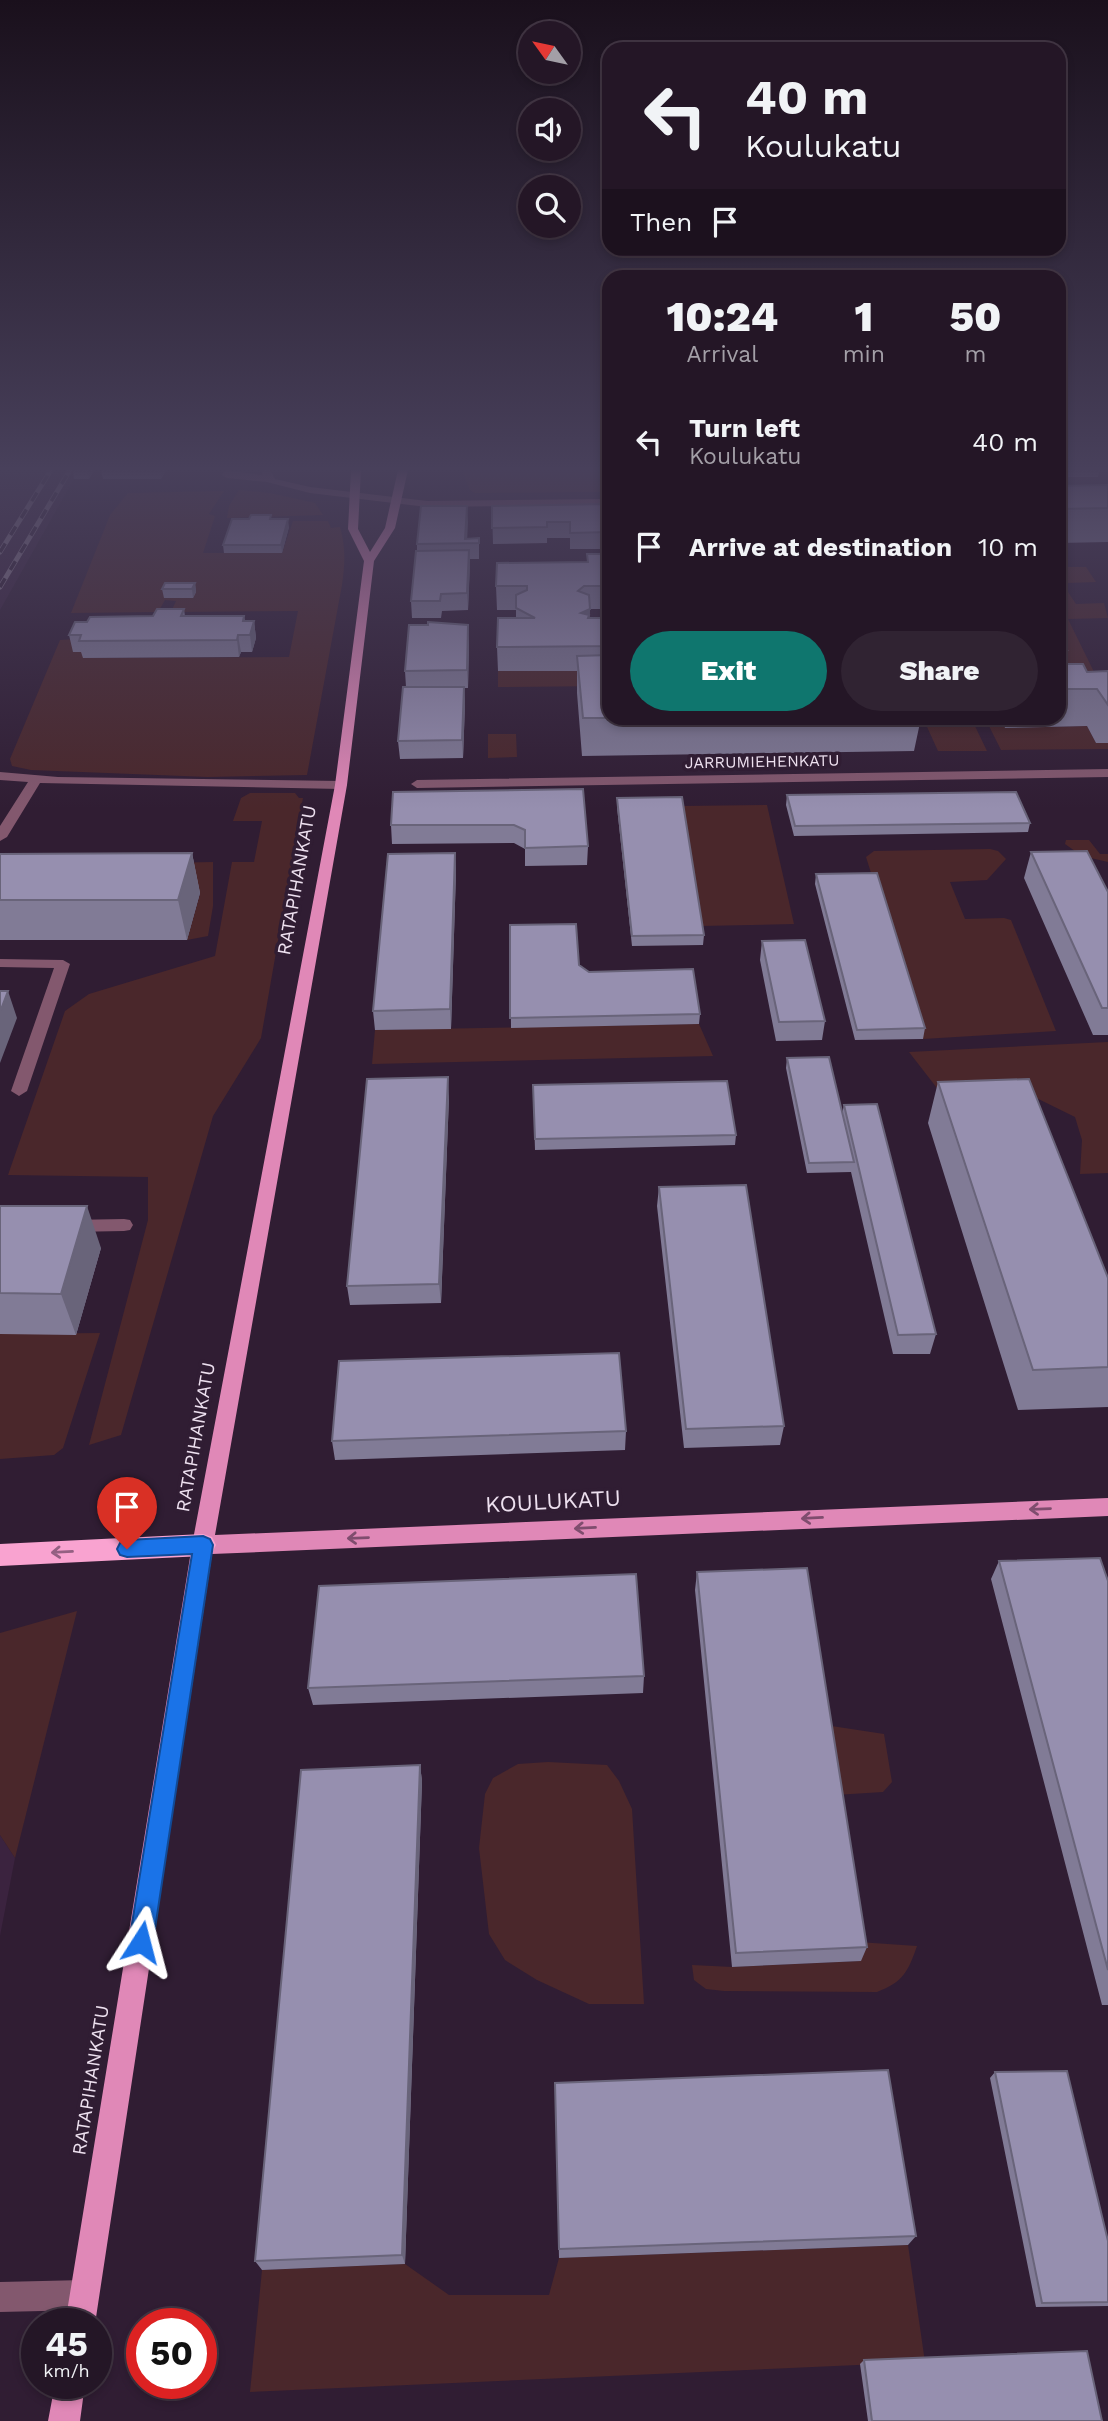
<!DOCTYPE html>
<style>
:root{--surface:#241626;--page:#302332;--text:#f1f3f6;--muted:#a39fa7;--line:#413543;--accent:#0f766e}
body{margin:0;font-family:"Work Sans",sans-serif;background:var(--page);color:var(--text);height:100vh;display:flex;flex-direction:column;font-size:26px;white-space:nowrap}
*{box-sizing:border-box;margin:0}
p{font-size:23px;color:var(--muted)}
.icon{flex:none;width:38px;height:38px;fill:none;stroke:currentColor;stroke-width:2;stroke-linecap:round;stroke-linejoin:round}
.map{position:relative;flex:1;overflow:hidden}
.side{position:absolute;left:602px;top:270px;width:464px;height:455px;display:flex;flex-direction:column;background:var(--surface);border-radius:21px;box-shadow:0 4px 10px #0003,0 0 0 2px var(--line)}
.side>*{flex:none}
.top-card{position:absolute;left:602px;top:42px;width:464px;height:214px;border-radius:21px;box-shadow:0 4px 10px #0003,0 0 0 2px var(--line);background:#241626;color:var(--text);overflow:hidden}
.needle{width:46px;rotate:303deg}
.fabs{position:absolute;left:518px;top:21px;display:grid;gap:14px}
.fabs a{display:grid;place-items:center;width:63px;height:63px;border-radius:50%;background:var(--surface);box-shadow:0 4px 10px #0003,0 0 0 2px var(--line);font-size:35px}
.speed{position:absolute;left:21px;top:2308px;display:flex;gap:14px;font-size:35px;font-weight:700;text-align:center}
.speed>*{display:grid;place-content:center;width:91px;height:91px;border-radius:50%;background:var(--surface);box-shadow:0 4px 10px #0003,0 0 0 2px var(--line);line-height:1}
.speed small{font-size:18px;font-weight:400}
.speed .limit{border:10px solid #d22;background:#fff;color:#111}
.pin{position:absolute;display:grid;place-items:center;width:60px;height:60px;color:#fff;margin:-72px -30px;border-radius:50% 50% 50% 0;rotate:-45deg;box-shadow:0 0 7px #0007}
.pin .icon{rotate:45deg}
.me{position:absolute;width:77px;margin:-38px;rotate:9deg;stroke-linejoin:round;filter:drop-shadow(0 0 5px #0008)}
.turn{display:flex;align-items:center;gap:24px;height:147px;padding:0 28px;font-size:32px}
.turn .icon{width:91px;height:91px;stroke-width:2.5}
.turn b{display:block;font-size:49px;line-height:60px}
.then{display:flex;align-items:center;height:66px;padding:0 28px;background:#0003;gap:14px;font-size:26px}
.eta{display:flex;justify-content:space-evenly;align-items:center;height:119px;text-align:center}
.eta b{font-size:42px;font-weight:800;line-height:49px}
.cta{display:flex;gap:14px;margin-top:auto;padding:14px 28px}
.cta a{flex:1;height:80px;border-radius:42px;background:var(--accent);color:#fff;font-size:28px;font-weight:800;line-height:80px;text-align:center}
.cta a+a{background:var(--page);color:var(--text)}
ul{padding:0;list-style:none}
li{display:flex;align-items:center;gap:21px;height:105px;padding:0 28px}
li div{flex:1}
li b{display:block;font-size:26px}
li em{font-style:normal}
.map>svg:first-child{display:block}
</style>
<div class="map">
<svg width="1108" height="2421" viewBox="0 0 1108 2421">
<rect width="100%" height="100%" fill="#301d33"/>
<!-- built -->
<path fill="#3b233f" d="M0 470H79L0 610Z
M0 1835 15 1858 0 1936Z"/>
<!-- green -->
<path fill="#4a272b" d="M462 470H609V492L475 493 470 490Z
M239 490 270 493 315 503 323 515 227 518 229 506Z
M224 491 209 514 215 516 203 553H282L293 521H328L331 528 340 527C346 548 345 564 342 585L307 775 208 777 31 770 12 766 10 759 60 640 79 639 73 652H85L84 658 289 657 298 611 171 612 176 601 165 600 158 612 71 613 110 515 128 493Z
M1068 567H1086L1096 582 1068 583 1059 579V572Z
M1059 588 1068 592 1076 604 1104 603 1108 618 1068 619 1095 674 1059 702Z
M609 670V686L498 687V671Z
M923 718H940L943 725 974 724 987 751H938Z
M1003 723 1005 728 1087 726 1096 743H1108V749L1001 750 988 724Z
M488 734H516L517 757 488 758Z
M250 793H295L299 798H303L261 1038 213 1116 121 1435 89 1445 148 1220V1177L8 1175 65 1011 89 994 215 956 232 862H254L262 821H233L241 798Z
M767 805 794 924 700 926 681 806Z
M1066 840H1089L1100 854H1108V862L1082 856 1065 844Z
M990 849 998 851 1006 859 987 880 950 882 965 919 1004 918 1011 920 1056 1031 923 1039 866 857 874 851Z
M213 862V906L208 936 187 940 200 894H0L5 866Z
M699 1024 713 1056 372 1064 375 1030Z
M1108 1042V1173L1080 1174 1082 1140 1075 1117 1014 1087 940 1092 909 1052Z
M100 1333 63 1448 54 1455 0 1459V1334Z
M77 1611 15 1858 0 1835V1633Z
M825 1725 884 1734 892 1782 883 1792 835 1795Z
M548 1762 607 1765 619 1781 632 1809 644 2004H589L537 1980 505 1960 489 1934 479 1848 485 1794 493 1778 518 1764Z
M858 1942 917 1946C908 1972 903 1982 877 1992L724 1991 706 1989 694 1980 692 1965 732 1967 860 1961Z
M908 2245 925 2362 250 2392 262 2270 405 2264 449 2295H549L559 2258Z"/>
<g fill="none" stroke-linecap="round" stroke-linejoin="round">
<!-- minor -->
<path fill="#83586e" fill-rule="evenodd" d="M225 470 262 475V470H270L275 479 310 487 427 501 609 499V505L427 507 310 493 267 482 227 478 222 475Z
M1108 769V777L417 788 411 784 417 780Z
M0 772 58 777 341 781 347 785 341 789 40 783 7 837 0 841V826L28 782 0 780Z
M0 959 63 960 70 964 27 1091 19 1096 11 1091 54 968 0 967Z
M124 1219 130 1220 133 1225 130 1230 124 1231 70 1232 64 1231 61 1226 64 1221 70 1220Z
M84 2280 95 2284 99 2295 95 2306 84 2310 0 2312V2282Z"/>
<!-- major -->
<path fill="#e088b7" fill-rule="evenodd" d="M351 470H361L358 529 370 552 385 528 398 470H408L395 528 374 561 347 785 215 1535 1108 1498V1516L212 1554 95 2324H65L192 1545 335 785 364 561 348 529Z
M55 2384H85L80 2421H48Z"/>
<!-- highway -->
<path fill="#f9a3d0" fill-rule="evenodd" d="M203 1534 212 1537 216 1545 212 1553 203 1556 0 1566V1544Z"/>
<!-- rail casing -->
<g stroke="#908093" stroke-width="5">
<path id="rail" d="M0 552 51 470
M0 587 70 470"/>
</g>
<!-- rail -->
<use href="#rail" stroke="#301d33" stroke-width="3.5" stroke-dasharray="10" stroke-linecap="butt"/>
</g>
<!-- wall -->
<path fill="#817b96" d="M73 470H94L89 479H74Z
M101 470H166L161 479H103Z
M1059 470H1100L1098 477H1059Z
M1108 485V542L1059 543V486Z
M609 504V549H570V538H547V543L493 544 492 506Z
M467 506V539L479 538V559H470L468 610 442 611 441 618H412L411 601 417 550V544Z
M271 515V519L289 527 282 553H224L223 545 249 519Z
M587 554H609V609H590L589 618H609V718H921L914 751 582 756 577 693V671H498L497 647 516 618V610H497L496 586 587 562Z
M195 583 196 592 193 598H164L162 589Z
M184 609 185 616H244L245 621H254L256 638 252 652H241L239 657 83 658 81 652H73L69 635 87 622 153 616Z
M1059 641 1067 650 1065 660 1067 664 1087 672 1108 671V743H1096L1087 726 1005 728 1001 718H1059Z
M469 642 468 688H464L465 704 463 758 400 759 398 741 406 687 405 671Z
M583 789 588 846 587 865 525 866V849L514 843 392 844 391 825Z
M787 795 1030 823 1028 832 794 836 786 805Z
M617 798 704 935 703 945 632 946 617 807Z
M1031 852 1108 892V1035H1093L1024 878Z
M192 853 200 893 187 940H0V854Z
M455 853 456 872 451 1029 375 1030 373 1011Z
M816 874 925 1028 923 1039 855 1040 815 884Z
M510 925 589 972 700 1014 699 1024 511 1028Z
M762 941 825 1021 822 1040 776 1041 760 960Z
M787 1058 842 1114 844 1105 936 1334 930 1354H893L851 1172 807 1173 786 1068Z
M938 1082 1108 1278V1407L1018 1410 928 1123Z
M533 1085 736 1135 735 1145 535 1150Z
M449 1097 441 1303 350 1305 347 1286Z
M659 1187 784 1426 780 1445 684 1448 657 1206Z
M0 1206 101 1248 76 1335 0 1334Z
M626 1431 625 1450 335 1460 332 1441Z
M999 1561 1108 1581V2005H1102L991 1579Z
M697 1572 867 1947 861 1961 732 1967 695 1590Z
M644 1676 643 1693 313 1705 308 1688Z
M420 1765 422 1781 405 2264 262 2270 255 2261Z
M995 2072 1108 2241V2306L1036 2307 990 2078Z
M555 2083 916 2236 908 2245 559 2258Z
M864 2360 1102 2421H868L860 2364Z"/>
<!-- shaded-wall -->
<path fill="#69647a" d="M88 470H94L89 479 87 471Z
M160 470H166L161 479Z
M467 506 468 522 467 543H466Z
M288 519 289 527 282 553 281 545Z
M469 550 470 566 468 610 467 593Z
M195 583 196 592 193 598 192 589Z
M590 609 589 633 581 613Z
M254 621 256 638 252 652 250 635Z
M468 625 469 642 468 688 467 670Z
M238 635 241 652 239 657 237 640Z
M464 687 465 704 463 758 462 740Z
M192 853 200 893 187 940 178 900Z
M455 853 456 872 451 1029 450 1009Z
M8 991 17 1018 0 1063V1012Z
M448 1077 449 1097 441 1303 439 1284Z
M87 1206 101 1248 76 1335 61 1294Z
M420 1765 422 1781 405 2264 402 2255Z"/>
<!-- building -->
<path fill="#968faf" stroke="#69647a" stroke-width="2" d="M1108 485V508L1059 509V486Z
M609 504V532L570 533V522H547V527L492 528V506Z
M421 506H467L465 539 479 538V543L417 544Z
M251 515H271L270 519H288L281 545H223L232 519H249Z
M469 550 467 593 441 594 440 601H411L416 551Z
M587 554H609V586H584L578 591 589 595 590 609 581 613 589 615 588 618H609V646L497 647 498 618H535L516 608V595L527 590V586H496L497 563 588 562Z
M165 583H195L192 589H162Z
M157 609H184L181 616H244L243 621H254L250 635H238L237 640 79 641 81 635H69L75 622H87L90 617 153 616Z
M428 622 468 625 467 670 405 671 409 625H428Z
M1059 641H1061L1067 650 1059 651 1067 664H1083L1087 672 1108 671V705L1097 689H1059Z
M609 655V718H636H583L577 656Z
M403 687H464L462 740 398 741Z
M583 789 588 846 525 848V830L514 825H391L393 792Z
M1016 792 1030 823 795 826 787 795Z
M682 797 704 935 632 936 617 798Z
M1087 851 1108 892V1008H1102L1031 852Z
M192 853 178 900H0V854Z
M455 853 450 1009 373 1011 388 854Z
M877 873 925 1028 857 1030 816 874Z
M576 924 579 965 589 972 693 969 700 1014 510 1018V925Z
M805 940 825 1021 779 1022 762 941Z
M0 991H8L0 1012Z
M829 1057 854 1162 809 1163 787 1058Z
M448 1077 439 1284 347 1286 367 1079Z
M1029 1079 1108 1278V1367L1033 1370 938 1082Z
M727 1081 736 1135 535 1139 533 1085Z
M877 1104 936 1334 898 1335 844 1105Z
M746 1185 784 1426 686 1429 659 1187Z
M0 1206H87L61 1294 0 1293Z
M619 1353 626 1431 332 1441 339 1361Z
M1100 1558 1108 1581V1970L999 1561Z
M807 1568 867 1947 736 1953 697 1572Z
M636 1574 644 1676 308 1688 319 1586Z
M420 1765 402 2255 255 2261 301 1770Z
M888 2070 916 2236 559 2249 555 2083Z
M1067 2071 1108 2241V2302L1042 2303 995 2072Z
M1087 2351 1102 2421H872L864 2360Z"/>
<!-- one-way arrows -->
<defs><path id="oneway-shaft" d="M-6 0H5M1.5-3L5.5 0L1.5 3" fill="none" stroke-width="1.6" stroke-linecap="round" stroke-linejoin="round" transform="scale(1.75)"/></defs>
<g stroke="#7f4d6e">
<use href="#oneway-shaft" transform="translate(1040 1509) rotate(178)"/>
<use href="#oneway-shaft" transform="translate(812 1518) rotate(177)"/>
<use href="#oneway-shaft" transform="translate(585 1528) rotate(177)"/>
<use href="#oneway-shaft" transform="translate(358 1538) rotate(178)"/>
</g>
<use stroke="#946082" href="#oneway-shaft" transform="translate(62 1552) rotate(177)"/>
<!-- sky -->
<linearGradient id="sky" x2="0" y2="1"><stop stop-color="#1a101c"/><stop offset="0.58" stop-color="#48405b"/><stop offset="1" stop-color="#48405b" stop-opacity="0"/></linearGradient>
<rect width="1108" height="809" fill="url(#sky)"/>
<!-- route -->
<path fill="#1a73e8" stroke="#114b97" stroke-width="2" d="M203 1536 210 1539 213 1545 153 1942 149 1950 141 1953 133 1950 129 1942 192 1554 127 1557 120 1555 117 1549 120 1543 127 1540Z"/>
<g text-anchor="middle" stroke-width="7" stroke-linejoin="round" paint-order="stroke">
<!-- far-street labels -->
<g font-size="16" fill="#ede0ef" stroke="#301d33">
<text transform="translate(762 761) rotate(-1)" y="6">JARRUMIEHENKATU</text>
</g>
<!-- street labels -->
<g font-size="19" fill="#ede0ef" stroke="#301d33">
<text transform="translate(296 880) rotate(-80)" y="7">RATAPIHANKATU</text>
<text transform="translate(195 1437) rotate(-80)" y="7">RATAPIHANKATU</text>
<text transform="translate(90 2080) rotate(-81)" y="7">RATAPIHANKATU</text>
</g>
<!-- near-street labels -->
<g font-size="23" fill="#ede0ef" stroke="#301d33">
<text transform="translate(553 1501) rotate(-3)" y="8">KOULUKATU</text>
</g>
</g>
</svg>
<div class="fabs">
<a><svg class="needle" viewBox="-14 -14 28 28"><path d="M0-13l5 13h-10z" fill="#e53935"/><path d="M0 13l5-13h-10z" fill="#a39fa7"/></svg></a>
<a><svg class="icon" aria-label="sound" viewBox="0 0 24 24"><path d="M4 9h4l5-4v14l-5-4H4zM17 9q2 3 0 6"/></svg></a>
<a><svg class="icon" aria-label="search" viewBox="0 0 24 24"><circle cx="10" cy="10" r="6"/><path d="M15 15l6 6"/></svg></a>
</div>
<div class="speed"><div>45<small>km/h</small></div><div class="limit">50</div></div>
<div class="pin" style="left:127px;top:1549px;background:#d93025"><svg class="icon" aria-label="arrive" viewBox="0 0 24 24"><path d="M6 21V4h12l-3 4 3 4H6"/></svg></div>
<svg class="me" style="left:141px;top:1942px" viewBox="-20 -20 40 40"><path d="M0-17L14 15 0 8-14 15z" fill="#1a73e8" stroke="#fff" stroke-width="4"/></svg>
<div class="top-card">
<div class="turn"><svg class="icon" aria-label="left" viewBox="0 0 24 24"><path d="M17 20v-9H6M10 6l-5 5 5 5"/></svg><div><b>40 m</b>Koulukatu</div></div>
<div class="then">Then<svg class="icon" aria-label="arrive" viewBox="0 0 24 24"><path d="M6 21V4h12l-3 4 3 4H6"/></svg></div>
</div>
<section class="side">
<div class="eta">
<div><b>10:24</b><p>Arrival</p></div>
<div><b>1</b><p>min</p></div>
<div><b>50</b><p>m</p></div>
</div>
<ul>
<li><svg class="icon" aria-label="left" viewBox="0 0 24 24"><path d="M17 20v-9H6M10 6l-5 5 5 5"/></svg><div><b>Turn left</b><p>Koulukatu</p></div><em>40 m</em></li>
<li><svg class="icon" aria-label="arrive" viewBox="0 0 24 24"><path d="M6 21V4h12l-3 4 3 4H6"/></svg><div><b>Arrive at destination</b></div><em>10 m</em></li>
</ul>
<div class="cta"><a>Exit</a><a>Share</a></div>
</section>
</div>
